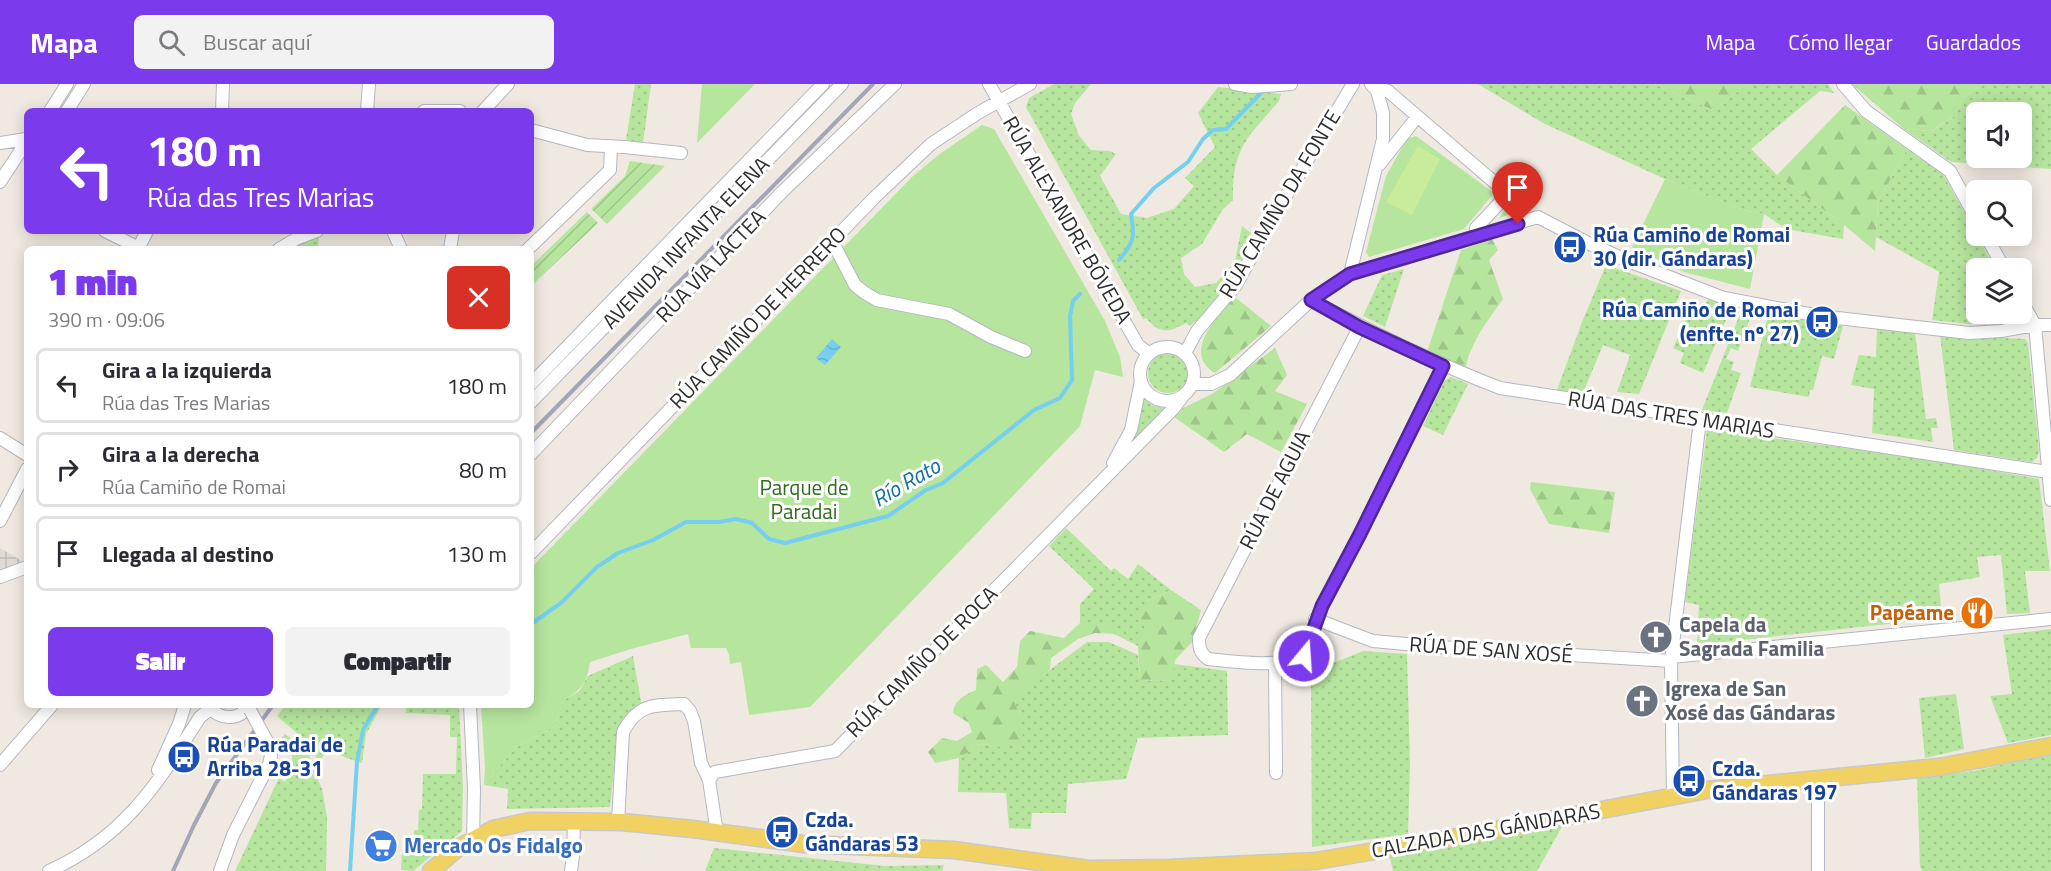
<!DOCTYPE html>
<html lang="es">
<meta charset="utf-8">
<style>
:root{--surface:#fff;--page:#f2f2f3;--text:#2b2b33;--muted:#7c7c81;--line:#e1e1e2;--accent:#7c3aed}
body{margin:0;font-family:"Titillium Web",sans-serif;background:var(--page);color:var(--text);height:100vh;display:flex;flex-direction:column;font-size:22px;white-space:nowrap}
*{box-sizing:border-box;margin:0}
p{font-size:20px;color:var(--muted)}
.icon{flex:none;width:33px;height:33px;fill:none;stroke:currentColor;stroke-width:2;stroke-linecap:round;stroke-linejoin:round}
.map{position:relative;flex:1;overflow:hidden}
.side{position:absolute;left:24px;top:162px;width:510px;height:462px;display:flex;flex-direction:column;background:var(--surface);border-radius:9px;box-shadow:0 3px 15px #0003}
.side>*{flex:none}
.hud{position:absolute;left:24px;top:24px;width:510px;height:126px;border-radius:9px;box-shadow:0 3px 15px #0003;background:#7c3aed;color:#fff;overflow:hidden}
.controls{position:absolute;left:1966px;top:18px;display:grid;gap:12px}
.controls a{display:grid;place-items:center;width:66px;height:66px;border-radius:9px;background:var(--surface);box-shadow:0 3px 15px #0003;font-size:30px}
.pin{position:absolute;display:grid;place-items:center;width:51px;height:51px;color:#fff;margin:-62px -26px;border-radius:50% 50% 50% 0;rotate:-45deg;box-shadow:0 0 6px #0007}
.pin .icon{rotate:45deg}
.me{position:absolute;width:66px;margin:-33px;rotate:18deg;stroke-linejoin:round;filter:drop-shadow(0 0 4px #0008)}
.turn{display:flex;align-items:center;gap:21px;height:126px;padding:0 24px;font-size:27px}
.turn .icon{width:78px;height:78px;stroke-width:2.5}
.turn b{display:block;font-size:42px;line-height:51px}
.round{display:grid;place-items:center;flex:none;width:63px;height:63px;border-radius:9px;background:var(--page)}
.summary{display:flex;align-items:center;justify-content:space-between;height:102px;padding:0 24px}
h1{font-size:36px;font-weight:800;line-height:45px;color:var(--accent)}
.action{display:flex;gap:12px;margin-top:auto;padding:12px 24px}
.action a{flex:1;height:69px;border-radius:9px;background:var(--accent);color:#fff;font-size:24px;font-weight:800;line-height:69px;text-align:center}
.action a+a{background:var(--page);color:var(--text)}
ul{padding:0;list-style:none}
li{display:flex;align-items:center;gap:18px;height:75px;margin:0 12px 9px;padding:0 12px;border:3px solid var(--line);border-radius:9px}
li div{flex:1}
li b{display:block;font-size:22px}
li em{font-style:normal}
header{display:flex;align-items:center;gap:36px;box-sizing:border-box;height:84px;padding:0 30px;background:var(--accent);color:#fff}
header strong{font-size:28px}
nav{display:flex;gap:33px;margin-inline-start:auto;font-size:21px}
.search{width:420px;height:54px;background:var(--page);display:flex;align-items:center;gap:15px;box-sizing:border-box;padding:0 21px;border-radius:9px;color:var(--muted);font-size:22px}
.map>svg:first-child{display:block}
</style>
<header>
<strong>Mapa</strong>
<div class="search"><svg class="icon" aria-label="search" viewBox="0 0 24 24"><circle cx="10" cy="10" r="6"/><path d="M15 15l6 6"/></svg>Buscar aquí</div>
<nav><a>Mapa</a><a>Cómo llegar</a><a>Guardados</a></nav>
</header>
<div class="map">
<svg width="2051" height="787" viewBox="0 0 2051 787">
<defs>
<pattern id="grass-dots" width="8" height="8" patternUnits="userSpaceOnUse" patternTransform="scale(1.5)"><rect width="8" height="8" fill="#b6e59e"/><path d="M2 2h.1M6 6h.1" fill="none" stroke="#9dc588" stroke-width="1.8" stroke-linecap="round"/></pattern>
<pattern id="forest-firs" width="22" height="20" patternUnits="userSpaceOnUse" patternTransform="scale(1.5)"><rect width="22" height="20" fill="#b6e59e"/><path d="M5 1l3.5 6h-7zM16 11l3.5 6h-7z" fill="#9dc588"/></pattern>
<pattern id="garden-furrows" width="10" height="10" patternUnits="userSpaceOnUse" patternTransform="scale(1.5)"><rect width="10" height="10" fill="#b6e59e"/><path d="M-1 1l2-2M0 10L10 0M9 11l2-2" fill="none" stroke="#9dc588"/></pattern>
<pattern id="plaza-grid" width="8" height="8" patternUnits="userSpaceOnUse" patternTransform="scale(1.5)"><rect width="8" height="8" fill="#dfdcd8"/><path d="M0 4h8M4 0v8" fill="none" stroke="#c0bdba"/></pattern>
<pattern id="water-waves" width="16" height="10" patternUnits="userSpaceOnUse" patternTransform="scale(1.5)"><rect width="16" height="10" fill="#75cff0"/><path d="M0 5q4-4 8 0t8 0" fill="none" stroke="#66b2ce"/></pattern>
</defs>
<rect width="100%" height="100%" fill="#efe9e1"/>
<!-- grass -->
<path fill="url(#grass-dots)" fill-rule="evenodd" d="M635 0H651L643 59 626 56Z
M1054 0H1091L1075 19 1071 30 1079 52 1091 66 1110 67 1116 70 1100 92 1121 130 1147 134 1174 125 1194 102 1185 94 1215 63 1198 29 1218 3 1281 10 1279 17C1247 54 1232 64 1233 116L1223 125 1202 160 1181 174 1184 190 1195 203 1216 199 1235 177 1242 142 1256 153 1211 225 1190 242 1186 239C1168 249 1160 250 1146 234L1143 235 1026 23 1029 14Z
M1478 0H1654L1713 26 1748 0H1828L1834 9 1820 7 1751 65 1777 91 1844 141 1843 155 1786 145 1764 130 1743 126 1665 95 1543 39Z
M1981 0H2051V85L1951 78 1904 45 1932 47 1956 31 1961 17ZM1977 28H2022V74H1977Z
M1907 65 1943 90 1995 184H1977V230H2020L2022 234 2019 237 1970 240 1932 236 1939 188 1876 153 1878 118Z
M741 94 743 96 531 311V307Z
M1516 111 1531 124 1499 134Z
M319 153 318 165H296L298 158Z
M1606 181 1681 207 1639 310 1617 308 1630 271 1603 261 1582 311 1557 306 1582 238Z
M1404 185 1385 243 1363 232 1382 191Z
M1708 215 1732 222 1703 289 1680 279 1684 269 1673 264 1694 218 1705 221Z
M1742 225 1753 226 1738 267 1731 264 1726 275 1734 278 1731 286 1741 289 1727 329 1702 326Z
M1769 228 1843 242 1834 275 1822 272 1813 306H1810L1809 313 1750 303Z
M1877 245 1915 249 1926 335 1936 334 1938 344H1931L1933 358 1872 349 1874 305 1851 301 1859 271 1876 273Z
M1940 251 2025 255 2028 259 2039 367 2037 374 2032 378 1954 366Z
M1148 289a20 20 0 1 1 40 0a20 20 0 1 1-40 0Z
M1451 293 1468 300 1443 351 1423 342 1444 297Z
M1142 314 1152 321 1167 325 1130 363Z
M1707 345 1931 376 2039 395 2050 487H2025L2030 529 2007 530 2001 471 1977 473 1980 493 1939 500 1942 534 1697 561 1699 521 1685 518Z
M1066 444 1111 487 1114 484 1128 495 1138 480 1171 506 1147 517 1146 547 1138 562 1114 550 1113 539H1080V520L1094 505 1049 462Z
M2051 545V651L2008 659 1990 612 2012 610 2003 551Z
M1087 558H1109L1138 571 1140 597 1171 596 1174 580 1227 587 1228 651 1138 654 1126 695 1068 700 1066 729H1032L1031 745 1009 744 1006 709 958 708 959 674 981 660 1003 663 1020 631 1012 616 1023 606Z
M1363 567 1407 570 1410 681 1408 750 1312 763 1311 588Z
M633 572 642 623 618 650 610 723 507 725 508 705 484 701 515 664 555 642 563 617 579 607 588 592Z
M1956 610 1964 665 1925 674 1919 614Z
M286 621H382L366 650 362 679 344 673 337 669 324 671 318 679 311 661 277 632Z
M406 621H459L463 704 462 747 413 787 401 786 402 768 414 767V746H418L419 726 422 725 423 690H456L457 653H450V631L406 629Z
M285 650 308 667 314 687 322 705 327 733 326 787H235L279 694 285 698C295 677 296 672 281 655Z
M2051 670V787H1922L1920 783 1917 694 1974 687Z
M1563 741 1537 787H1393L1389 770Z
M714 764 885 782 944 781 942 787H705Z"/>
<!-- forest -->
<path fill="url(#forest-firs)" d="M1654 0H1748L1713 26Z
M1852 0H1981L1961 17 1956 31 1931 47 1904 45Z
M1845 21 1907 65 1878 118 1875 167 1844 141 1777 91Z
M1492 155 1498 166 1489 176 1503 215C1489 235 1470 259 1466 283L1427 268 1461 166Z
M1236 214 1271 242 1215 289C1182 270 1216 235 1230 216Z
M1275 264 1287 291 1275 307 1307 320 1281 368 1247 350 1224 368 1174 333 1183 324 1212 310Z
M1531 398 1615 408 1609 449 1549 440 1530 405Z
M1171 506 1201 526 1193 557 1175 576 1172 596 1140 597 1138 562 1146 547 1139 531 1147 517Z
M1080 539H1114V550L1095 549 1078 555 1051 574 1050 585 1013 616 1020 631 1024 660 1003 663 981 660 959 674 935 679 928 668 942 654 957 657 972 648 969 639 953 629C955 615 965 611 976 606L977 585 986 581 1003 598 1017 583 1020 557 1030 547 1064 554Z"/>
<!-- park -->
<path fill="#b6e59e" d="M702 0H755L697 59Z
M982 41 994 45 1105 237 1120 273 1123 293 1095 286 1080 342 810 623 749 631 741 578 730 580 729 571 726 564H691L688 550 631 565 590 578C587 599 581 606 563 617L555 642 515 664 484 701 485 683 481 621H531V484L914 91 941 69Z
M1416 52 1494 109 1464 145 1369 173 1366 168 1386 92 1407 55Z
M1665 95 1743 126 1764 130 1750 205 1684 188 1632 163Z"/>
<!-- garden -->
<path fill="url(#garden-furrows)" d="M630 77 665 82 607 140 591 125 625 92Z
M587 128 598 139 531 202V182Z"/>
<!-- pitch -->
<path fill="#c9ec9a" d="M1418 62 1440 75 1412 131 1386 118Z"/>
<!-- plaza -->
<path fill="url(#plaza-grid)" d="M0 464 24 478 0 489Z"/>
<!-- water -->
<path fill="url(#water-waves)" d="M832 255 841 263 825 281 816 274Z"/>
<g fill="none" stroke-linecap="round" stroke-linejoin="round">
<!-- stream -->
<path stroke="#75cff0" stroke-width="4" d="M1119 176C1134 159 1135 153 1131 130L1154 104 1188 78 1203 55 1213 46 1226 45 1261 9
M531 540 561 519 597 483 618 469 653 456 686 438H719L736 435 752 439 769 455 785 459 888 432 926 406 943 399 1034 326 1060 314 1072 296 1070 232 1073 217 1080 210
M350 787 357 678 363 646 378 621"/>
<!-- minor casing -->
<g stroke="#b4b7c1" stroke-width="14">
<path id="minor" d="M989 0 1138 261 1149 270
M1235 0 1252 3 1291 0
M1843 0 1866 27 1950 87 1977 136
M1377 7 1382 5 1388 7 1508 110
M50 27 67 0
M67 27 84 0
M222 27 223 0
M367 27 369 0
M424 27H460
M483 27 508 0
M531 46 587 61 624 63 681 69
M0 59 26 55
M1379 81 1417 33
M0 98 21 66 20 56
M105 147 139 164
M393 147 401 165
M1478 151 1476 144 1508 110 1519 107
M1986 152 2004 184
M832 157 855 201 865 209 877 216 949 230 991 253 1025 267
M138 165 147 147
M279 165 296 155 317 147
M450 165 453 147
M528 165 610 86 611 63
M1350 190 1383 55V29L1377 7 1371 0
M1311 216C1373 249 1435 279 1500 304L2048 388
M2022 218 2035 241 2051 416
M1360 242 1199 554C1199 564 1200 569 1208 575 1236 578 1278 584 1304 572L1322 522 1360 450 1443 282
M1140 290a27 27 0 1 1 54 0a27 27 0 1 1-54 0Z
M1185 269 1197 247 1236 201 1271 137 1353 0
M531 300 823 0
M1193 300H1211L1230 291 1311 216 1350 190 1538 133 1590 160 1628 177 1724 214 1820 232 1969 249 2001 247 2035 241H2051
M531 318 842 0
M0 354 27 371
M531 370 782 108 895 0
M1113 379 1131 346 1141 297
M0 437 27 385
M531 469 875 113 931 60 978 29 1030 0
M0 493 27 483
M1315 535 1373 557 1439 563 1671 577
M1672 573 2051 535
M1275 579 1276 689
M208 621C218 636 240 638 249 621
M470 621 474 705 473 756
M0 681 52 621
M158 686 179 640 185 621
M1818 695V787
M709 696 715 688 835 667 1173 325 1183 312
M1673 712 1671 577 1700 336
M618 738 623 648C638 619 655 621 684 620L690 627 694 637 701 679 709 696 717 749
M49 787C125 753 157 700 200 633L210 625
M220 787 233 751 269 680 271 672 268 659
M571 787 573 772 574 738"/>
</g>
<!-- major casing -->
<g stroke="#c9c9c9" stroke-width="19">
<path id="major" d="M431 787 458 764 493 745 530 737 622 738 693 745 804 760 954 766 1089 785 1169 784 1316 777 1474 750 1707 706 1939 683 2051 662"/>
</g>
<!-- minor -->
<use href="#minor" stroke="#fff" stroke-width="12"/>
<!-- major -->
<use href="#major" stroke="#f2d163" stroke-width="16"/>
<!-- rail -->
<path stroke="#a3a6b8" stroke-width="4" d="M531 349 873 0
M173 787 194 741 216 699 273 621"/>
<!-- minor-bridge casing -->
<g stroke="#b4b7c1" stroke-width="14" stroke-linecap="butt">
<path id="minor-bridge" d="M250 626 268 659"/>
</g>
<!-- minor-bridge -->
<use href="#minor-bridge" stroke="#fff" stroke-width="12"/>
</g>
<g fill="none" stroke-linecap="round" stroke-linejoin="round">
<!-- route casing -->
<g stroke="#51269a" stroke-width="15">
<path id="route" d="M1304 572 1322 522 1360 450 1443 282 1359 243 1311 216 1350 190 1518 140"/>
</g>
<!-- route -->
<use href="#route" stroke="#7c3aed" stroke-width="10"/>
</g>
<!-- icons -->
<defs>
<g id="bus-disc" transform="scale(1.725)"><circle r="9.5" fill="#1a4fb4" stroke="#fff"/><path d="M-5-6H5V4H4V6H2V4H-2V6H-4V4H-5ZM-3.5-4V0h7V-4ZM-3.5 1.2v1.5H-2V1.2ZM2 1.2v1.5H3.5V1.2Z" fill="#fff"/></g>
<g id="restaurant-disc" transform="scale(1.725)"><circle r="9.5" fill="#e8710a" stroke="#fff"/><path d="M-5-6h1v4h1v-4h1v4h1v-4h1v5L-1.5 .5V6h-2V.5L-5-1ZM5-6V6H3V1.5H1.5Q1.5-4 5-6Z" fill="#fff"/></g>
<g id="church-disc" transform="scale(1.725)"><circle r="9.5" fill="#6b7280" stroke="#fff"/><path d="M-1.2-6h2.4v3.5h3.3v2.4h-3.3V6h-2.4V-.1h-3.3v-2.4h3.3Z" fill="#fff"/></g>
<g id="supermarket-disc" transform="scale(1.725)"><circle r="9.5" fill="#3f7fe0" stroke="#fff"/><path d="M-6-5.5h2.5l.6 2H6L4.5 2H-2.5L-4.4-4H-6ZM-1.5 3.2a1.3 1.3 0 1 0 .1 0ZM3 3.2a1.3 1.3 0 1 0 .1 0Z" fill="#fff"/></g>
</defs>
<g fill-rule="evenodd">
<use href="#bus-disc" x="1570" y="163"/>
<use href="#bus-disc" x="1822" y="238"/>
<use href="#restaurant-disc" x="1977" y="529"/>
<use href="#church-disc" x="1656" y="553"/>
<use href="#church-disc" x="1642" y="617"/>
<use href="#bus-disc" x="184" y="673"/>
<use href="#bus-disc" x="1689" y="697"/>
<use href="#bus-disc" x="782" y="748"/>
<use href="#supermarket-disc" x="381" y="762"/>
</g>
<g text-anchor="middle" stroke-width="6" stroke-linejoin="round" paint-order="stroke">
<!-- street labels -->
<g font-size="21" fill="#2e2e2e" stroke="#fff">
<text transform="translate(1280 120) rotate(-59)" y="7">RÚA CAMIÑO DA FONTE</text>
<text transform="translate(1067 136) rotate(60)" y="7">RÚA ALEXANDRE BÓVEDA</text>
<text transform="translate(686 159) rotate(-46)" y="7">AVENIDA INFANTA ELENA</text>
<text transform="translate(711 182) rotate(-46)" y="7">RÚA VÍA LÁCTEA</text>
<text transform="translate(758 234) rotate(-46)" y="7">RÚA CAMIÑO DE HERRERO</text>
<text transform="translate(1671 331) rotate(9)" y="7">RÚA DAS TRES MARIAS</text>
<text transform="translate(1275 406) rotate(-63)" y="7">RÚA DE AGUIA</text>
<text transform="translate(1491 566) rotate(4)" y="7">RÚA DE SAN XOSÉ</text>
<text transform="translate(922 578) rotate(-45)" y="7">RÚA CAMIÑO DE ROCA</text>
<text transform="translate(1486 747) rotate(-10)" y="7">CALZADA DAS GÁNDARAS</text>
</g>
<!-- transit labels -->
<g font-size="21" font-weight="bold" fill="#164399" stroke="#fff" text-anchor="start">
<text x="1593" y="158">Rúa Camiño de Romai<tspan x="1593" dy="24">30 (dir. Gándaras)</tspan></text>
<text x="1799" y="233" text-anchor="end">Rúa Camiño de Romai<tspan x="1799" dy="24">(enfte. nº 27)</tspan></text>
<text x="207" y="668">Rúa Paradai de<tspan x="207" dy="24">Arriba 28-31</tspan></text>
<text x="1712" y="692">Czda.<tspan x="1712" dy="24">Gándaras 197</tspan></text>
<text x="805" y="743">Czda.<tspan x="805" dy="24">Gándaras 53</tspan></text>
</g>
<!-- park labels -->
<g font-size="21" fill="#2c6e1b" stroke="#fff">
<text x="804" y="411">Parque de<tspan x="804" dy="24">Paradai</tspan></text>
</g>
<!-- food labels -->
<g font-size="21" font-weight="bold" fill="#c56008" stroke="#fff" text-anchor="end">
<text x="1954" y="536">Papéame</text>
</g>
<!-- worship labels -->
<g font-size="21" font-weight="bold" fill="#5b616d" stroke="#fff" text-anchor="start">
<text x="1679" y="548">Capela da<tspan x="1679" dy="24">Sagrada Familia</tspan></text>
<text x="1665" y="612">Igrexa de San<tspan x="1665" dy="24">Xosé das Gándaras</tspan></text>
</g>
<!-- shop labels -->
<g font-size="21" font-weight="bold" fill="#366cbe" stroke="#fff" text-anchor="start">
<text x="404" y="769">Mercado Os Fidalgo</text>
</g>
<!-- water labels -->
<g font-size="22" font-style="italic" fill="#0d6fa3" stroke="#fff">
<text transform="translate(906 398) rotate(-30)" y="8">Río Rato</text>
</g>
</g>
</svg>
<div class="controls">
<a><svg class="icon" aria-label="sound" viewBox="0 0 24 24"><path d="M4 9h4l5-4v14l-5-4H4zM17 9q2 3 0 6"/></svg></a>
<a><svg class="icon" aria-label="search" viewBox="0 0 24 24"><circle cx="10" cy="10" r="6"/><path d="M15 15l6 6"/></svg></a>
<a><svg class="icon" aria-label="layers" viewBox="0 0 24 24"><path d="M12 4l9 5-9 5-9-5zM3 14l9 5 9-5"/></svg></a>
</div>
<div class="pin" style="left:1518px;top:140px;background:#d93025"><svg class="icon" aria-label="arrive" viewBox="0 0 24 24"><path d="M6 21V4h12l-3 4 3 4H6"/></svg></div>
<svg class="me" style="left:1304px;top:572px" viewBox="-20 -20 40 40"><circle r="17" fill="#7c3aed" stroke="#fff" stroke-width="3"/><path d="M0-11L8 9 0 5-8 9z" fill="#fff"/></svg>
<div class="hud">
<div class="turn"><svg class="icon" aria-label="left" viewBox="0 0 24 24"><path d="M17 20v-9H6M10 6l-5 5 5 5"/></svg><div><b>180 m</b>Rúa das Tres Marias</div></div>
</div>
<section class="side">
<div class="summary"><div><h1>1 min</h1><p>390 m · 09:06</p></div><a class="round" style="background:#d93025;color:#fff"><svg class="icon" aria-label="close" viewBox="0 0 24 24"><path d="M6 6l12 12M18 6L6 18"/></svg></a></div>
<ul>
<li><svg class="icon" aria-label="left" viewBox="0 0 24 24"><path d="M17 20v-9H6M10 6l-5 5 5 5"/></svg><div><b>Gira a la izquierda</b><p>Rúa das Tres Marias</p></div><em>180 m</em></li>
<li><svg class="icon" aria-label="right" viewBox="0 0 24 24"><path d="M7 20v-9h11M14 6l5 5-5 5"/></svg><div><b>Gira a la derecha</b><p>Rúa Camiño de Romai</p></div><em>80 m</em></li>
<li><svg class="icon" aria-label="arrive" viewBox="0 0 24 24"><path d="M6 21V4h12l-3 4 3 4H6"/></svg><div><b>Llegada al destino</b></div><em>130 m</em></li>
</ul>
<div class="action"><a>Salir</a><a>Compartir</a></div>
</section>
</div>
